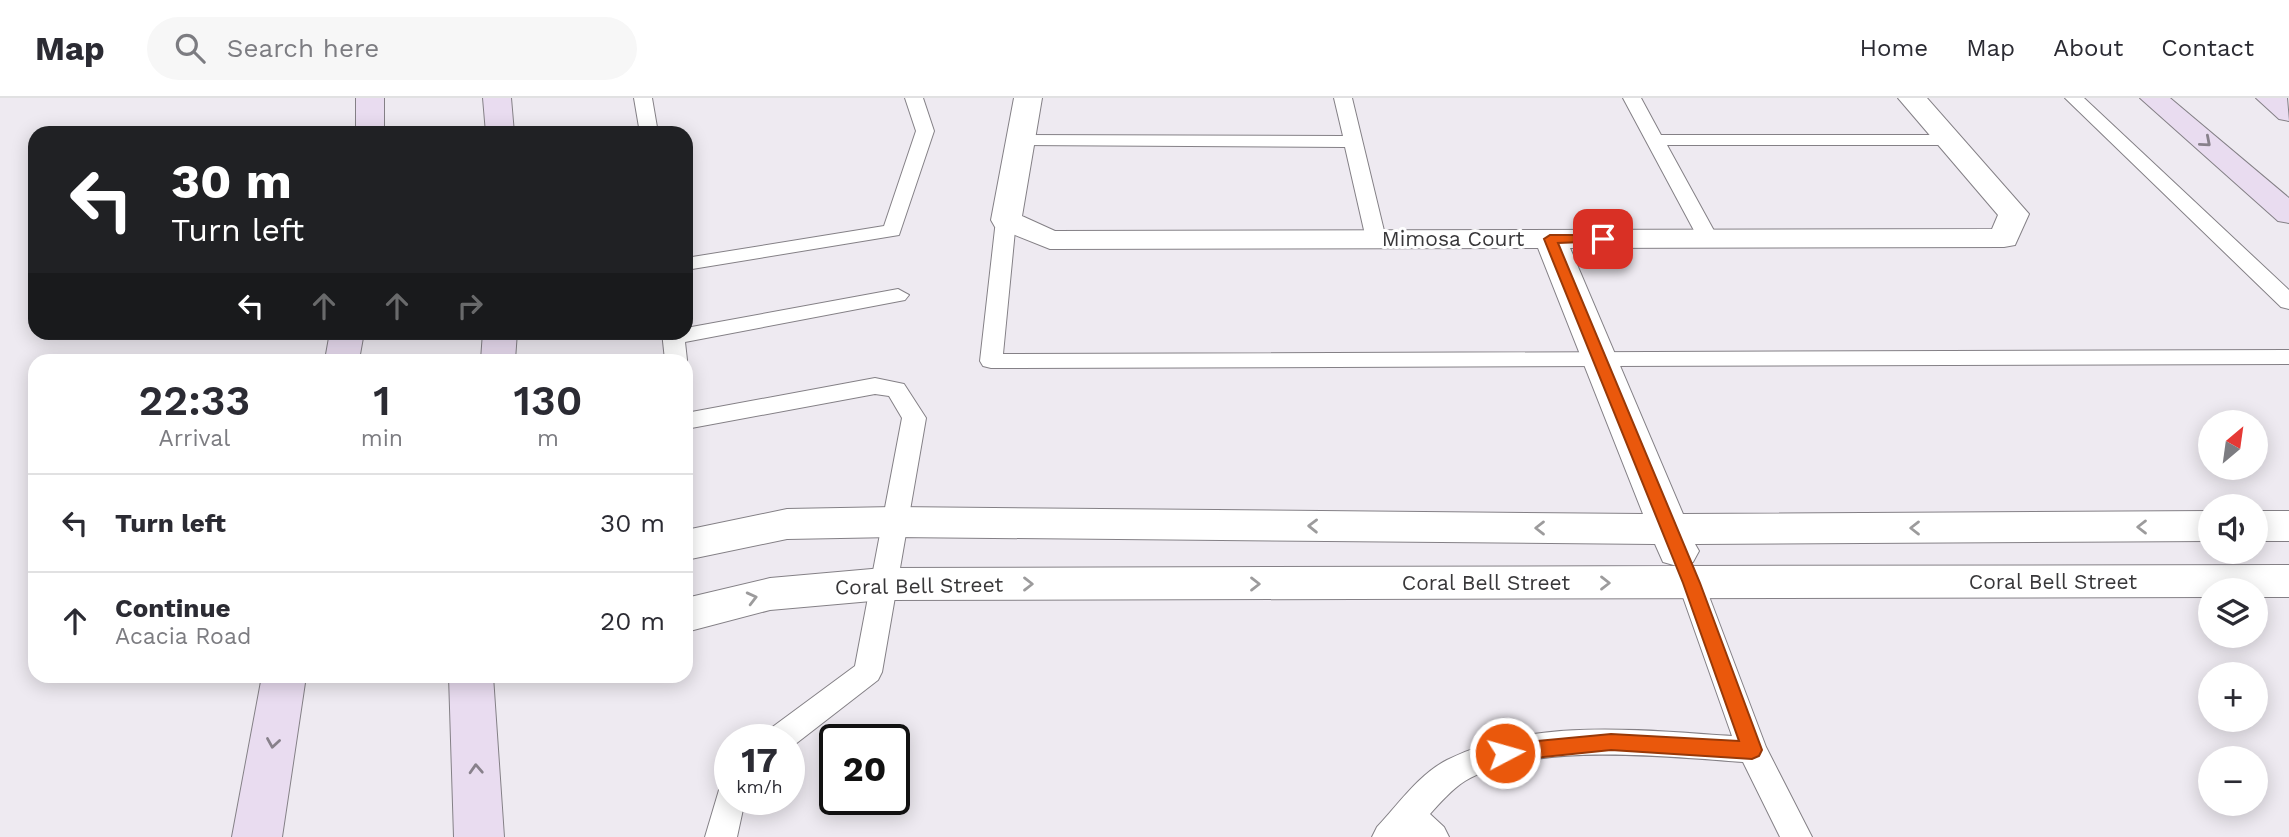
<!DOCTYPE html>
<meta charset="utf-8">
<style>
:root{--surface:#fff;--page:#f7f7f7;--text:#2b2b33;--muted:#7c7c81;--line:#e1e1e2}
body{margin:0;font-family:"Work Sans",sans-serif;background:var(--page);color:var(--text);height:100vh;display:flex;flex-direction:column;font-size:26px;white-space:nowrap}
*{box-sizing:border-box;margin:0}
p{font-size:23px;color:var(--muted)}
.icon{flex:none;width:38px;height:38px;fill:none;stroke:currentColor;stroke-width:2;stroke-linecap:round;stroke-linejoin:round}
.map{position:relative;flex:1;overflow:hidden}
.drawer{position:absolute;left:28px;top:256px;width:665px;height:329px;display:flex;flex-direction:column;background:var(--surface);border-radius:21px;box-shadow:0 4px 18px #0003}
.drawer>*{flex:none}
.banner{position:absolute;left:28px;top:28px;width:665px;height:214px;border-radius:21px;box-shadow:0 4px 18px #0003;background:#202124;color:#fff;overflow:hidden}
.needle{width:46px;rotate:29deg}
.tools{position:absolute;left:2198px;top:312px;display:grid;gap:14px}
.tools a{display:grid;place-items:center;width:70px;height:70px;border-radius:50%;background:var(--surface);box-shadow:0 4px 18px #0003;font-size:35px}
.speed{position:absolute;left:714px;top:626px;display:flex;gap:14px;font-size:35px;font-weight:700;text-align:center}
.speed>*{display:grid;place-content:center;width:91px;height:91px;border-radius:50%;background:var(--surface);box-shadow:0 4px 18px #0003;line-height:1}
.speed small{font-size:18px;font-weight:400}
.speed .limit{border:4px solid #111;border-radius:10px;background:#fff;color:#111}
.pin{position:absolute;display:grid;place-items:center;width:60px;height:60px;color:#fff;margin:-30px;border-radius:14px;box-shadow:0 4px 10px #0006}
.me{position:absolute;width:77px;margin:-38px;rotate:84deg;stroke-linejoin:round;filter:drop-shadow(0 0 5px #0008)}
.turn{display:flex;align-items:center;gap:24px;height:147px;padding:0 28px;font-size:32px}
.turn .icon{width:91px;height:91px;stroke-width:2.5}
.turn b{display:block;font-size:49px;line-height:60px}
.lanes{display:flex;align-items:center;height:66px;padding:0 28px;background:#0003;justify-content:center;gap:35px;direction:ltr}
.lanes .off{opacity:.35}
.eta{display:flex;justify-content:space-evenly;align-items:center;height:119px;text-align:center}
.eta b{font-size:42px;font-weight:600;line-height:49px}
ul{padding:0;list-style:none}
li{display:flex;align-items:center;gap:21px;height:98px;padding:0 28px;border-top:2px solid var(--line)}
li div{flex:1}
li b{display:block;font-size:26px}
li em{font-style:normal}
header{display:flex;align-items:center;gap:42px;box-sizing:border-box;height:98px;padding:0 35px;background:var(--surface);border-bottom:2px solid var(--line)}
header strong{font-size:33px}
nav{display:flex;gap:38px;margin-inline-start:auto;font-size:24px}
.search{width:490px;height:63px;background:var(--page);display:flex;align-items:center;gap:18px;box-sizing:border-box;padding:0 24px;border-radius:38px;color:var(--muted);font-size:26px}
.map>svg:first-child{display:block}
</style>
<header>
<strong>Map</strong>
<div class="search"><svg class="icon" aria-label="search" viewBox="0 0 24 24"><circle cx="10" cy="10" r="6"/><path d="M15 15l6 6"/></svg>Search here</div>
<nav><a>Home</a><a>Map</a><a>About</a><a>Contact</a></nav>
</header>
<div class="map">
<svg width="2289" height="739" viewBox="0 0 2289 739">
<rect width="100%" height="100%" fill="#eeeaf1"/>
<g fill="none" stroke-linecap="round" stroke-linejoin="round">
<!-- lane casing -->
<g stroke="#848086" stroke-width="2">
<path id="lane" d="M634 0H652L658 35H640Z
M905 0H923L934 33 899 137 686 172V160L884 128 916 33Z
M1334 0H1352L1386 141 1383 145H1369L1366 141 1345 49 1021 47 1012 42 1021 37 1343 38Z
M1623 0H1641L1661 37H1949L1958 42 1949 47H1667L1718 140 1708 146 1698 140Z
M2065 0H2084L2289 192V211L2281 209Z
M1006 116 1016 122 1003 256 2289 252V266L991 270 983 268 980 263 996 122Z
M898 191 909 197 905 202 685 244 687 262 686 264 665 262 662 234H686V230Z
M875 280 904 286 926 320 882 574 878 582 789 651V642H763L767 633 855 568 902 320 889 298 875 296 686 331V315Z
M1691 475 1700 478 1704 485 1766 649 1812 739H1780L1743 664C1668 659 1531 643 1465 683 1452 691 1440 705 1430 716L1444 729 1449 739H1372L1377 729C1398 707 1419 676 1447 662 1533 619 1639 632 1732 638L1678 485 1682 478Z
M730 688V702H745L737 739H705L719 692Z"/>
</g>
<!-- street casing -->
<g stroke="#848086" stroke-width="2">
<path id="street" d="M1014 0H1042L1022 118 1055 133 1992 131 1998 117 1898 0H1927L2029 116 2015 147 2004 149 1570 150 1683 416 2210 413V443L1695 446 1699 453 1693 464 1679 468 2289 467V499H2256V492H2210V499L883 502 770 512 686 534V500L770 480 883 470 1677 468 1663 464 1655 446 894 439 787 441 686 462V432L787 411 894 409 1643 416 1538 150 1050 151 995 129 991 122Z
M2256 413H2289V443H2256Z"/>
</g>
<!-- secondary casing -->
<g stroke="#848086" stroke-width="2">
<path id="secondary" d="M356 0H384V35H356Z
M483 0H511L514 35H486Z
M2140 0H2170L2289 100V125L2278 123Z
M2256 0H2287L2289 23 2279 21Z
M330 234H364L359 262H325Z
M483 234H517L515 262H481Z
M262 578H306L282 739H232Z
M449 578H493L504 739H454Z"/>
</g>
<!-- lane -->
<use href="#lane" fill="#fff" fill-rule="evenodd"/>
<!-- street -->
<use href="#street" fill="#fff" fill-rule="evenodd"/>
<!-- secondary -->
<use href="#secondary" fill="#e9dcf0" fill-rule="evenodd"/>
</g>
<!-- one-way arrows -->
<defs><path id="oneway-chevron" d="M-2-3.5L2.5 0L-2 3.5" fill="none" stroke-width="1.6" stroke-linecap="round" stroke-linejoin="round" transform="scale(1.75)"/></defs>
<g stroke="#88818b">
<use href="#oneway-chevron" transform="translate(2206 44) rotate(41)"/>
<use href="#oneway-chevron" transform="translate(273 645) rotate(99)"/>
<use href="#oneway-chevron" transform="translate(476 671) rotate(-93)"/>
</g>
<g stroke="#9c9b9c">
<use href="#oneway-chevron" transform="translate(1313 428) rotate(-179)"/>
<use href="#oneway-chevron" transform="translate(2142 429) rotate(180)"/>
<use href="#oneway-chevron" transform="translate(1540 430) rotate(-180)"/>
<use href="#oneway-chevron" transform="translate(1915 430) rotate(180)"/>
<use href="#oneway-chevron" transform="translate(1605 485)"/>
<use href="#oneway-chevron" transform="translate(1028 486)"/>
<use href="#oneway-chevron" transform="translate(1255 486)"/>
<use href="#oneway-chevron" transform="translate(752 500) rotate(-14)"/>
</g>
<!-- route -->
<path fill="#ea580c" stroke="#983908" stroke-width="2" d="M1603 137 1607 138V143L1558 145 1700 485 1762 652 1759 658 1752 661 1611 652 1505 663 1498 661 1495 655 1498 649 1505 646 1611 636 1739 643 1683 485 1544 141 1550 137Z"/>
<g text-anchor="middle" stroke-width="6" stroke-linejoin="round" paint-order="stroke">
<!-- street labels -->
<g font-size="21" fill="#383739" stroke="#fff">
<text x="1453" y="148">Mimosa Court</text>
<text x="2053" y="491">Coral Bell Street</text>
<text x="1486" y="492">Coral Bell Street</text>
<text transform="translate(919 488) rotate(-1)" y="7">Coral Bell Street</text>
</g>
</g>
</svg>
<div class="tools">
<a><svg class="needle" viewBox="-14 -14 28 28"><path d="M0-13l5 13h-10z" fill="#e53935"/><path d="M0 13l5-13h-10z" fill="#7c7c81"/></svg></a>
<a><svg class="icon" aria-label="sound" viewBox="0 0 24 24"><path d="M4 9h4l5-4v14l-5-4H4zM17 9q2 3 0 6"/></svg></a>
<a><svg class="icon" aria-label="layers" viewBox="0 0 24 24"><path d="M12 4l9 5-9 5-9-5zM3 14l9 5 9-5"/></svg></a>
<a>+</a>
<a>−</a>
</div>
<div class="speed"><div>17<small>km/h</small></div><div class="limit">20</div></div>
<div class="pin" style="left:1603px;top:141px;background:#d93025"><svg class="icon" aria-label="arrive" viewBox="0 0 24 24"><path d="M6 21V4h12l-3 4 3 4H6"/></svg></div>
<svg class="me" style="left:1505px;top:655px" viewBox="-20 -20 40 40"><circle r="17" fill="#ea580c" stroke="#fff" stroke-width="3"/><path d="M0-11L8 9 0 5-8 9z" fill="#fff"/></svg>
<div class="banner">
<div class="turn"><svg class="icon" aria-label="left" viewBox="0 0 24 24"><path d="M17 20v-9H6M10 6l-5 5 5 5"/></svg><div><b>30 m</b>Turn left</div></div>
<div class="lanes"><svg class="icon" aria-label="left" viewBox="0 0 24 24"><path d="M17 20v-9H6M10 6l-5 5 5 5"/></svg><svg class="icon off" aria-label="ahead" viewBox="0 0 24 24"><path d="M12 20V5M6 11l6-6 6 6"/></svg><svg class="icon off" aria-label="ahead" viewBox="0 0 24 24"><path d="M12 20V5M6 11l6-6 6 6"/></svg><svg class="icon off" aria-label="right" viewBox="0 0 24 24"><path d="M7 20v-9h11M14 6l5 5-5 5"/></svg></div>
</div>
<section class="drawer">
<div class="eta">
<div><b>22:33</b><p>Arrival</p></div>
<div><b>1</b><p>min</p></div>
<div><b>130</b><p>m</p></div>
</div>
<ul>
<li><svg class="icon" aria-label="left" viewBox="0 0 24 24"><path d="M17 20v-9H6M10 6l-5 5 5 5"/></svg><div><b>Turn left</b></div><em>30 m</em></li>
<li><svg class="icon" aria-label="ahead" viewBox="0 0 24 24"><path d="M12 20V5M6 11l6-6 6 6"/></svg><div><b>Continue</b><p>Acacia Road</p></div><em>20 m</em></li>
</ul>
</section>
</div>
